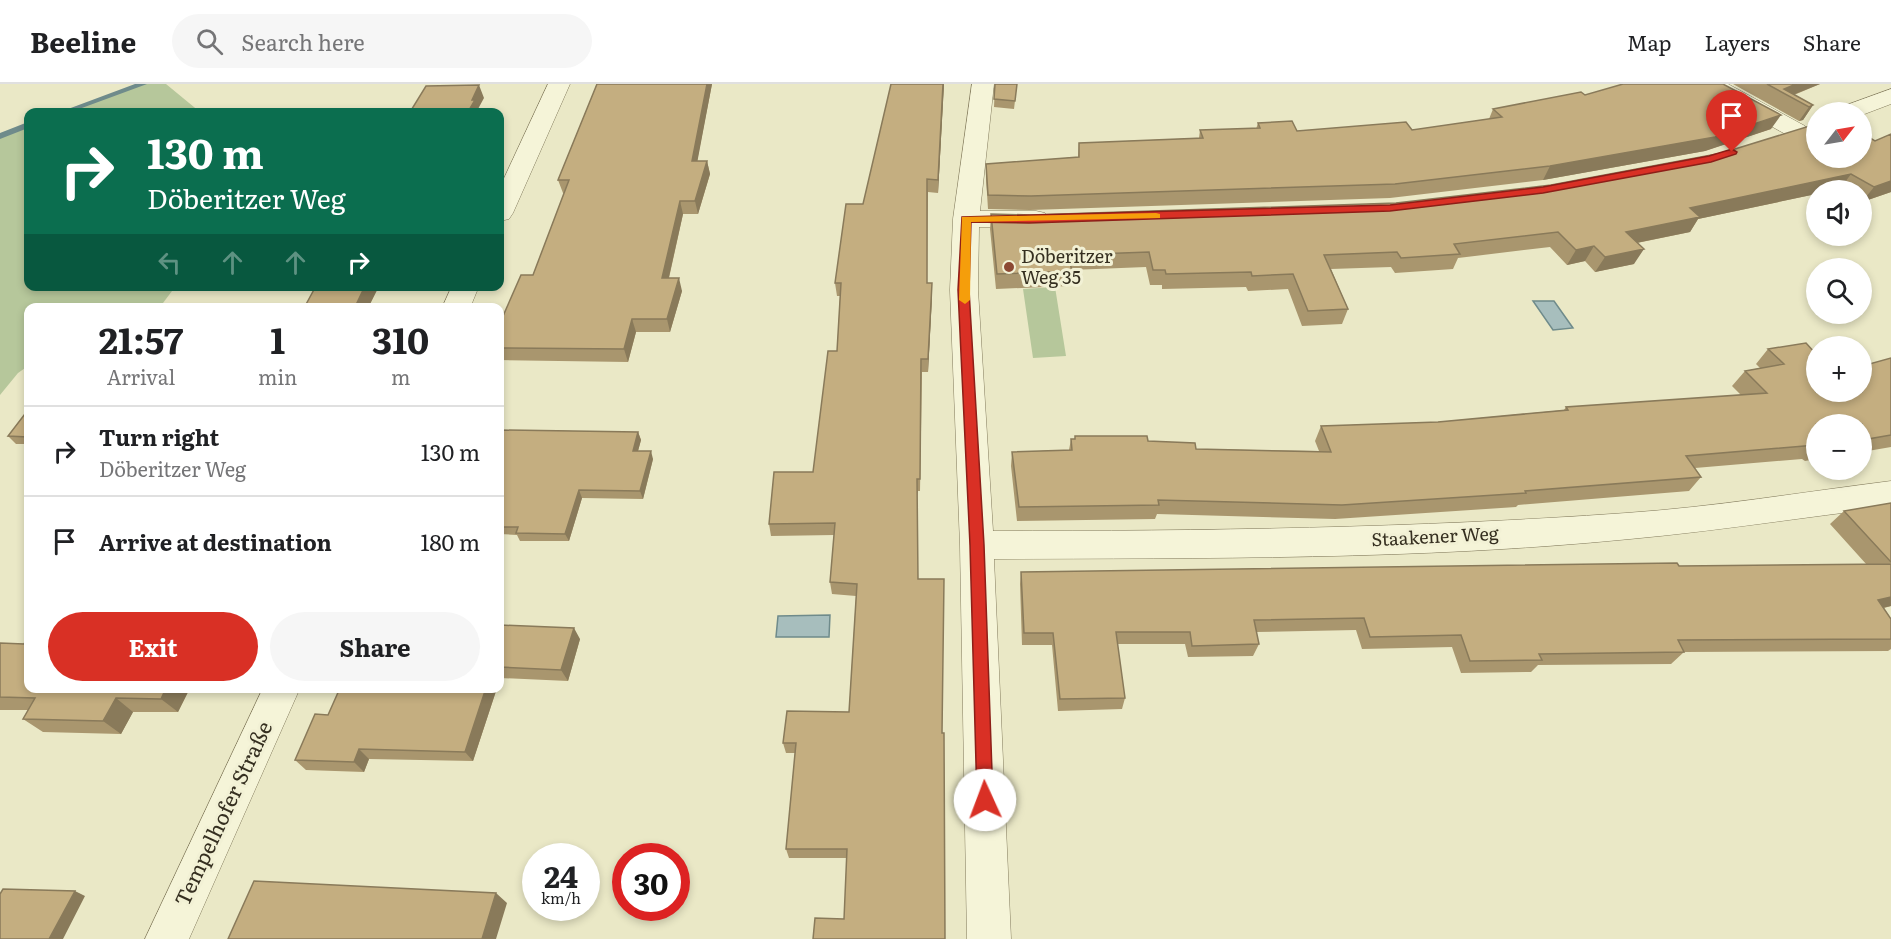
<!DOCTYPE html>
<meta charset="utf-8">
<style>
:root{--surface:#fff;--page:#f6f6f6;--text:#202124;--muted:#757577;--line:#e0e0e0;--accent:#d93025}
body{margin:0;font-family:Literata,serif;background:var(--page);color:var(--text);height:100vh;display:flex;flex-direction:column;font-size:22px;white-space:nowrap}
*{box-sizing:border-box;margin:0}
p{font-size:20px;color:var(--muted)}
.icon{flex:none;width:33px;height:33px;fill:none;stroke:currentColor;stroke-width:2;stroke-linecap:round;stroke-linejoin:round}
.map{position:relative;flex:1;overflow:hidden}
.details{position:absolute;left:24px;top:219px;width:480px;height:390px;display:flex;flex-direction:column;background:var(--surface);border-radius:12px;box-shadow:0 3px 9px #0003}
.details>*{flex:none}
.banner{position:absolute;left:24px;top:24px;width:480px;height:183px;border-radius:12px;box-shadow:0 3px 9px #0003;background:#0b6e4f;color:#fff;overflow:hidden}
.needle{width:39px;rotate:59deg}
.tools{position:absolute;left:1806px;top:18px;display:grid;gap:12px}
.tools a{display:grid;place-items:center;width:66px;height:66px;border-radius:50%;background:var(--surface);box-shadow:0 3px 9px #0003;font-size:30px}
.speed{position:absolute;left:522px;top:759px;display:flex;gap:12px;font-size:30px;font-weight:700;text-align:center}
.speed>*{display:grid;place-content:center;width:78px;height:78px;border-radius:50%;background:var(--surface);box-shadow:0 3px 9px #0003;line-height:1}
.speed small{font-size:15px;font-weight:400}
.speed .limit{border:9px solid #d22;background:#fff;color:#111}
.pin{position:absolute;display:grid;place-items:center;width:51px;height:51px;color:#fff;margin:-62px -26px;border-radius:50% 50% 50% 0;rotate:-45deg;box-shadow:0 0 6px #0007}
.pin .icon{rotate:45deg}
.me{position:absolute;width:66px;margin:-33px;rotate:358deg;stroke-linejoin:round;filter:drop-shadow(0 0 4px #0008)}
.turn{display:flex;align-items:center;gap:21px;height:126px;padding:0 24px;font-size:27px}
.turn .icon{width:78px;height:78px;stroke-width:2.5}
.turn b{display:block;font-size:42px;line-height:51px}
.lanes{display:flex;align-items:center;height:57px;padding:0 24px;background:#0003;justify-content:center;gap:30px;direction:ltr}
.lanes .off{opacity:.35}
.eta{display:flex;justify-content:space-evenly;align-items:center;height:102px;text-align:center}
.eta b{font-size:36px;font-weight:700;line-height:42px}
.cta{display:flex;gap:12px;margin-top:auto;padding:12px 24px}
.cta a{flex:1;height:69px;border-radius:36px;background:var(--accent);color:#fff;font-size:24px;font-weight:700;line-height:69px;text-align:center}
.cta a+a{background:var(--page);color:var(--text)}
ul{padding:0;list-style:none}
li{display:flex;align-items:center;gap:18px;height:90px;padding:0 24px;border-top:2px solid var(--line)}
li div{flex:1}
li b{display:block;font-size:22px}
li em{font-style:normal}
header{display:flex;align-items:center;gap:36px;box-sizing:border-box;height:84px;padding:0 30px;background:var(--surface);border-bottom:2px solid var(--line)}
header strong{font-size:28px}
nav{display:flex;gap:33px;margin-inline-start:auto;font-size:21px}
.search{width:420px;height:54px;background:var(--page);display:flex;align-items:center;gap:15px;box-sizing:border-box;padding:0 21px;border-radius:33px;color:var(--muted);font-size:22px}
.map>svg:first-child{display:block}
</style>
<header>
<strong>Beeline</strong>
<div class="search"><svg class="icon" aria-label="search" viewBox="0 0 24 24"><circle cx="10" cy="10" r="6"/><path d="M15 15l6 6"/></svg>Search here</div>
<nav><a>Map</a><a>Layers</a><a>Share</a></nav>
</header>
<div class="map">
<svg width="1891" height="855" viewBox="0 0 1891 855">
<rect width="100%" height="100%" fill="#eae8c6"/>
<!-- green -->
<path fill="#b6c79b" d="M142 0H166L200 28H61Z
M28 40V202L175 203 160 223 28 224V282L18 289 0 311V50Z
M1055 203 1066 272 1033 274 1023 205Z"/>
<!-- water -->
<path fill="#a7bebd" stroke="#6f8b8b" stroke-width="1.5" d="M1533 217H1554L1573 244 1553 246Z
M830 531 829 553H776L778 532Z"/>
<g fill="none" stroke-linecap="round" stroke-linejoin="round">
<!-- stream -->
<path fill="#6f8b8b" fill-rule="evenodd" d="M135 0H147L71 28H60Z
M28 38V44L0 55V49Z"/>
<!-- minor casing -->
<g stroke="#837b5d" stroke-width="1">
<path id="minor" d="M548 0H570L513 129 509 135 500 137V103Z
M972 0H994L980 127H1036L1045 129 1049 135 1045 141 1036 143H979L978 206 993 447C1204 447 1415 444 1626 429 1714 423 1803 408 1891 397V423C1804 433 1717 447 1630 455 1419 476 1206 474 994 475L1011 855H967L960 461 950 206 953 135Z
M1700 0H1728L1805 42 1809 47 1805 52 1797 54 1789 52 1703 5Z
M1891 5V20L1862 31V28H1837L1841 23Z
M452 202H479L470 224H442Z
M263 604H300L189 855H145Z"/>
</g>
<!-- minor -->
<use href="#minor" fill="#f5f4d8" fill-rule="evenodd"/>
</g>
<!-- wall -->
<path fill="#a9966e" d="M597 0H712L697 77H707L710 90 698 130H683L669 194 682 207 670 248H636L628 278 500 276V239L533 191 564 109H563L558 96Z
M944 0 938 109 928 108 927 199 932 212 928 288H922L920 407H918L844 835 847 774H789L786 765 795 669H786L783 659 849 628 856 512 832 510 830 498 834 451 771 452 769 440 813 388 837 267 840 212H837L835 199 863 120Z
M995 0H1017L1014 25 994 23Z
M1733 0H1820L1794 11 1813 21 1803 36 1799 37Z
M1585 11 1771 45 1705 67 1543 96 1390 114 1030 126 988 125 986 94V80L1078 73 1079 59 1199 54 1200 46 1256 45 1258 39 1297 47 1412 46 1489 35 1493 25Z
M1891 50V108L1862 118V106H1843L1840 105 1816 106V110L1698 135 1690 148 1637 159 1634 180 1595 188 1585 177 1567 181 1550 163 1458 174 1453 185 1395 189 1391 183 1331 185 1348 225 1342 240 1302 242 1288 205 1248 207 1246 203 1162 205V201H1150L1146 183 1071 186 1070 202 996 205 990 145 991 130 1031 131 1396 119 1551 101 1875 57Z
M310 202H379L368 224 313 208Z
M1768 265 1816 308 1891 274V363L1862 368V340H1816V375L1805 377 1802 375 1695 384 1701 393 1689 407 1518 421 1516 423 1335 435 1157 430 1155 435 1017 437 1011 382 1012 368 1069 366 1071 355H1075V352L1148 357 1196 365 1319 367 1315 357 1321 342 1438 338 1564 326 1566 323 1741 311 1732 302 1745 287 1760 284 1756 280Z
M28 326V360H16L8 352Z
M500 346 638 348 641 356 638 367 653 375 643 415 582 414 569 457H520L517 451 500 450Z
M1891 419V522L1884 524 1891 535V565L1888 567 1684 568 1671 580 1538 581 1531 588 1461 589 1452 563 1362 565 1356 546 1256 548 1259 560 1253 572 1188 573 1185 560H1117L1125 614 1122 625 1058 627 1052 561H1022L1020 500 1021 488 1867 481 1830 440 1844 427Z
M500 541 580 555 568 597 500 594V596Z
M0 559 24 560 190 604 178 628H133L121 650 43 648 23 635 28 626H0Z
M497 604 473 677 369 675 364 688 306 686 295 676 328 631Z"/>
<!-- shaded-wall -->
<path fill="#897a5a" d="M707 0H712L695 90 692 77Z
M943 0H944L938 109V96Z
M1796 0H1820L1790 12 1784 5Z
M479 1 484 14 478 25 480 28H468L472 16Z
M1813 21 1803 36 1799 37 1809 23Z
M1781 31 1771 45 1705 67 1543 96 1550 82Z
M707 77 710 90 698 130 695 117Z
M1851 90 1840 105 1831 106H1816V110L1698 135 1690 148 1616 163 1626 148 1690 124Z
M1891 97V108L1862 118 1874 103Z
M680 117 683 130 666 206 662 194Z
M1594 162 1585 177 1567 181 1576 166Z
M1644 165 1634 180 1595 188 1605 173Z
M679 194 682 207 670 248 667 235Z
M932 199V212L928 288V275Z
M365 202H379L368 224H355V223Z
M632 235 636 248 628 278 624 265Z
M638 348 641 356 636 374 633 367Z
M651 367 653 375 643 415 640 407Z
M579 406 582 414 569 457 565 450Z
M1891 513V522L1863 528 1878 516Z
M574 544 580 555 568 597 561 586Z
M166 604H190L178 628 161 615Z
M486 604H497L473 677 465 668Z
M116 614 133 628 121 650 103 637Z
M359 665 369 675 364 688 354 678Z
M75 807 85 812 63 855H49Z
M496 809 507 819 496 855H482Z"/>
<!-- building -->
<path fill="#c4ae80" stroke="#897a5a" stroke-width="1.5" d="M597 0H707L692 77H707L695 117H680L662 194H679L667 235H632L624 265 500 264V239L521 191H533L569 96H558Z
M891 0H943L938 96 927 95V199H932L928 275H921L920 395H917L918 495H944L942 649H944L945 855H813L815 834 844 835 847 765H786L796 659H783L787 627 849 628 857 500 830 498 835 439 769 440 774 388H813L828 267H837L841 199H835L846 120H863Z
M995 0H1017L1015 17 994 15Z
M1623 0H1723L1781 31 1715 53 1550 82 1395 100 1031 112 988 111 986 80 1079 73V59L1203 54 1200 46 1260 44 1258 39 1292 37 1297 47 1406 38 1412 46 1502 33 1493 25 1581 8 1585 11Z
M1767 0H1796L1784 5 1813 21 1809 23Z
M479 1 472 16H475L468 28H410L426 2Z
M1816 40V74H1862V49L1875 57 1891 50V97L1874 103 1851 90 1690 124 1700 133 1626 148 1644 165 1605 173 1594 162 1576 166 1558 148 1454 160 1460 170 1401 174 1397 168 1324 171 1348 225 1308 227 1293 190 1252 192 1251 188 1166 190 1165 186H1153L1149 168 1068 171 1072 187 997 190 991 130 1031 131 1396 119 1551 101 1722 69Z
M316 202H365L355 223H360V224H304Z
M1806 259 1816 270V308H1862V282L1891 274V351L1862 356V340H1816V361L1686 372 1701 393 1525 407 1526 409 1342 421 1158 416 1159 421 1019 423 1012 368 1072 366 1071 355H1075V352H1147L1148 357 1195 359 1196 365 1331 368 1321 342 1438 338 1568 326 1566 323 1767 309 1745 287 1784 280 1768 265Z
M28 326V353L8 352Z
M500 346 638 348 633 367H651L640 407 579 406 565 450 516 449 518 443H500Z
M1891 419V478L1844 427Z
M1677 479 1679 482 1891 480V513L1878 516 1891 535V555L1678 556 1684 568 1539 570 1542 576 1470 577 1461 551 1370 553 1364 534 1254 536 1259 560 1192 562 1190 548H1116L1125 614 1060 615 1053 549H1024L1021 488Z
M500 541 574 544 561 586 500 583Z
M28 552V604H166L161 615 116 614 103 637 23 635 35 614 0 613V559L24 560Z
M340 604H486L465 668 359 665 354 678 295 676 315 630 328 631Z
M254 797 496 809 482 855H228Z
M3 805 75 807 49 855H0V810Z"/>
<!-- route -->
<path fill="#d93025" stroke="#8d1f18" stroke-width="1.5" d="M1732 65 1737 68 1736 70 1711 78 1543 109 1390 127 1029 139 971 138 969 206 984 461 993 716 991 722 985 724 979 722 977 716 970 461 958 206 962 133 1390 121 1543 103 1709 72Z"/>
<!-- slow -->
<path fill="#f59e0b" d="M1156 129 1160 130V134L971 138 970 216 965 220 959 216 962 133Z"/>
<!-- markers -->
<circle fill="#8c4933" stroke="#f2f1d5" stroke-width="2" cx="1009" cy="183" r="6"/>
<g text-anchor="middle" stroke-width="6" stroke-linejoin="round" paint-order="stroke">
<!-- poi labels -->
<g font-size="18" fill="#352f20" stroke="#f2f1d5" text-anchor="start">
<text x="1021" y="179">Döberitzer<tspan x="1021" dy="21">Weg 35</tspan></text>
</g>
<!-- street labels -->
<g font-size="18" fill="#352f20" stroke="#f2f1d5">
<text transform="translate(1435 453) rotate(-3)" y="6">Staakener Weg</text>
</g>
<!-- near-street labels -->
<g font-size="21" fill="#352f20" stroke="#f2f1d5">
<text transform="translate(224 730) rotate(-65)" y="7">Tempelhofer Straße</text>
</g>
</g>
</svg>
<div class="tools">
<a><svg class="needle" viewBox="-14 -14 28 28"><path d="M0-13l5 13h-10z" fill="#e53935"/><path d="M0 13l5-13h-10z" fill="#757577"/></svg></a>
<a><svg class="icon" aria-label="sound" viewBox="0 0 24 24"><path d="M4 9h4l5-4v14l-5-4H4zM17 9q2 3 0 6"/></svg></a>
<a><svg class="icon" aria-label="search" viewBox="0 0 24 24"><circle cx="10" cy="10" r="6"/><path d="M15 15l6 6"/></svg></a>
<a>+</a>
<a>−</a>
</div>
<div class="speed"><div>24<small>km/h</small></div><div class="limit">30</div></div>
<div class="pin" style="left:1732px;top:68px;background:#d93025"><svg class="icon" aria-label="arrive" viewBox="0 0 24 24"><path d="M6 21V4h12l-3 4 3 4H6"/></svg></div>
<svg class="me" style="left:985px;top:716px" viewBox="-20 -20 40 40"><circle r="19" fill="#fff"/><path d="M0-13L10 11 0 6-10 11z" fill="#d93025"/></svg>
<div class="banner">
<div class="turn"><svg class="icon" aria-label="right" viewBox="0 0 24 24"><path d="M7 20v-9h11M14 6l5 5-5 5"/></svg><div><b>130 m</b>Döberitzer Weg</div></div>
<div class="lanes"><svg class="icon off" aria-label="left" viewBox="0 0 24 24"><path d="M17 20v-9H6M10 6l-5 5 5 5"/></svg><svg class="icon off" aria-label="ahead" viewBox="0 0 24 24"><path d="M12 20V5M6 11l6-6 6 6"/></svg><svg class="icon off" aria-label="ahead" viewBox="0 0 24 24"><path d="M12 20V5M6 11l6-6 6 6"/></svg><svg class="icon" aria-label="right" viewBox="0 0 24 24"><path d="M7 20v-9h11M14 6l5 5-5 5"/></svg></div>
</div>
<section class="details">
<div class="eta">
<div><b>21:57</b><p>Arrival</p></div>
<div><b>1</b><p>min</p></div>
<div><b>310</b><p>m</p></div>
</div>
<ul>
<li><svg class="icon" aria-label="right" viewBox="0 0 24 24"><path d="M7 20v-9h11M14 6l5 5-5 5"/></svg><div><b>Turn right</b><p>Döberitzer Weg</p></div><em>130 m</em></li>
<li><svg class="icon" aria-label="arrive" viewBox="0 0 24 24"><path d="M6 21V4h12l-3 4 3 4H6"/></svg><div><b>Arrive at destination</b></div><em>180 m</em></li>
</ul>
<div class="cta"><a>Exit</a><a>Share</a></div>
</section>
</div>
